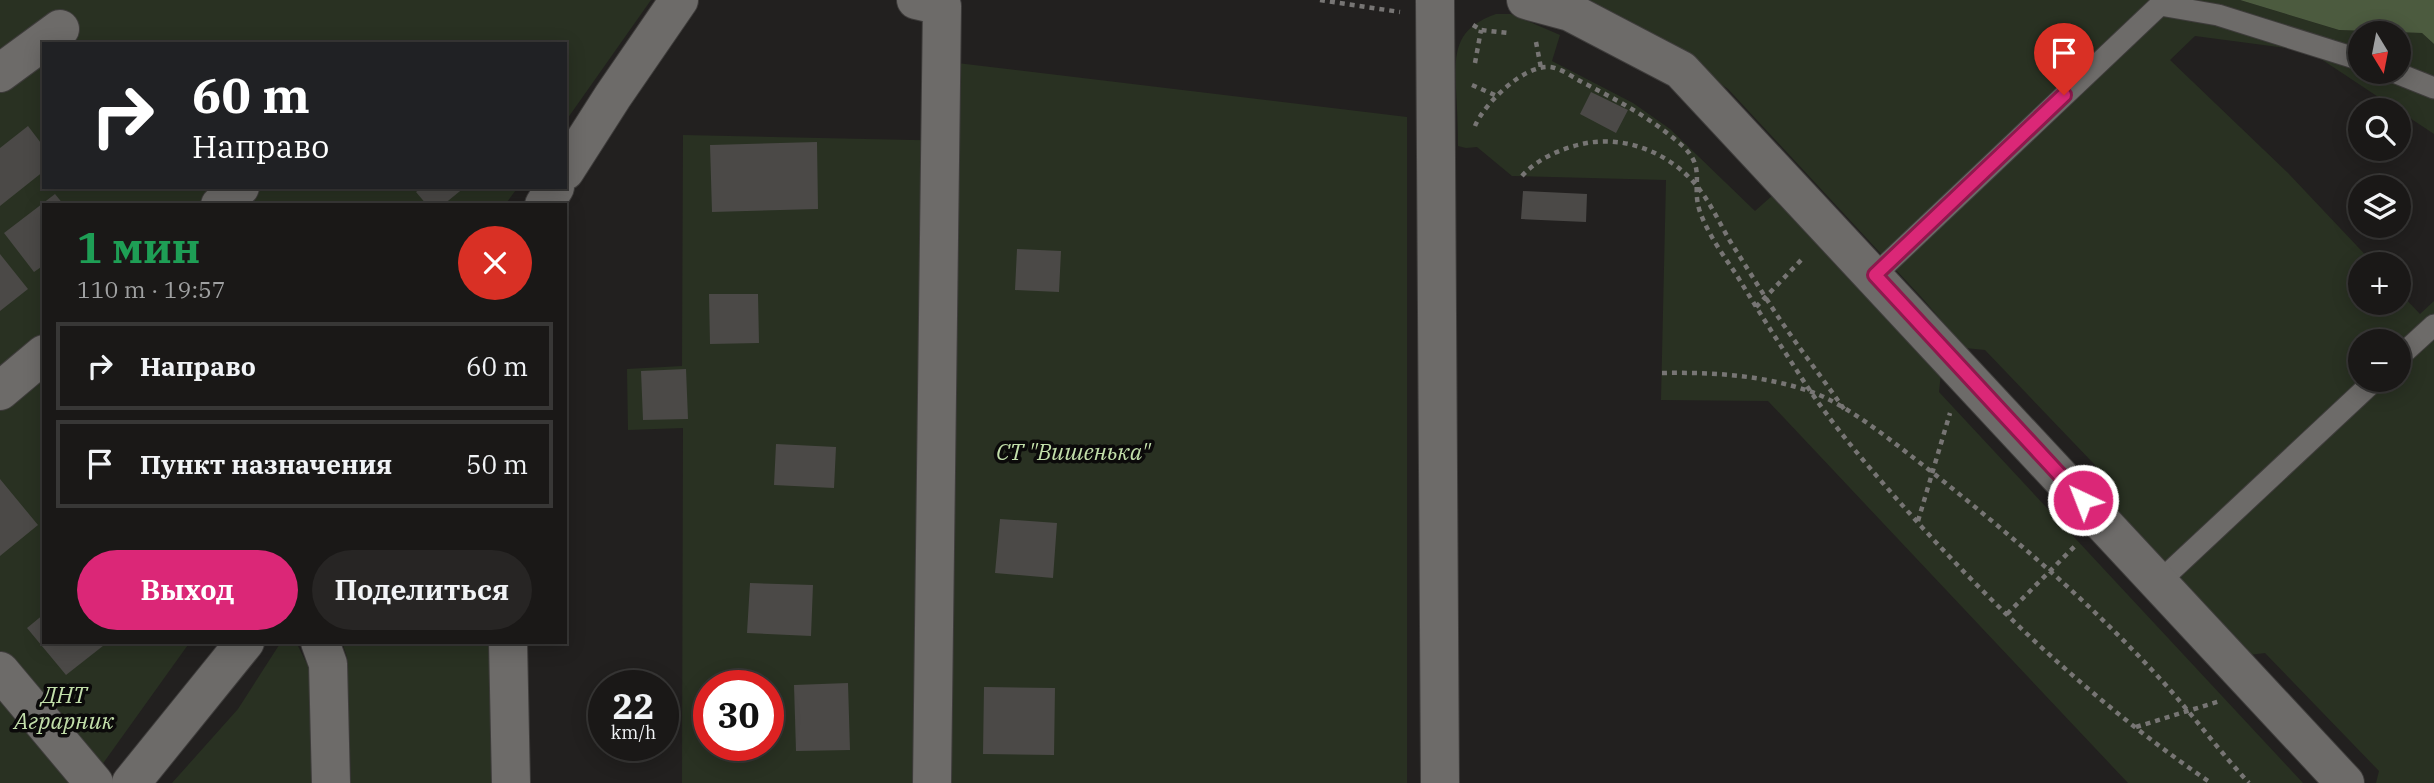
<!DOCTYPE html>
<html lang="ru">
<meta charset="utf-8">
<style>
:root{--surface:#1a1817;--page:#272524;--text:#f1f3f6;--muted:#9fa0a1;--line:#383736;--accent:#db2777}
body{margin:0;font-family:"IBM Plex Serif",serif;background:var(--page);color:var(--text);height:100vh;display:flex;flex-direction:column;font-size:26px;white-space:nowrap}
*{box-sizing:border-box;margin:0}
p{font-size:23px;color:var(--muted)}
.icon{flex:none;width:38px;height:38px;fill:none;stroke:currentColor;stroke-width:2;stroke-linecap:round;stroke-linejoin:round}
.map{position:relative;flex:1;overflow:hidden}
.side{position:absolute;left:42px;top:203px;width:525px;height:441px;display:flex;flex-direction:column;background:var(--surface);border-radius:0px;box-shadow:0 4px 18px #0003,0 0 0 2px var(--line)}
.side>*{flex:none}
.banner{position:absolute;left:42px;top:42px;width:525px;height:147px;border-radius:0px;box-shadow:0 4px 18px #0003,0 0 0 2px var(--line);background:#202124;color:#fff;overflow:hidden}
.needle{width:46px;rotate:170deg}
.fabs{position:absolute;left:2348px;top:21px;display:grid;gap:14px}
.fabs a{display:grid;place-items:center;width:63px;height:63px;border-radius:50%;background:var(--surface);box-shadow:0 4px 18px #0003,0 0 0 2px var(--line);font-size:35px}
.speed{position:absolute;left:588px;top:670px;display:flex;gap:14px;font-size:35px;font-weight:700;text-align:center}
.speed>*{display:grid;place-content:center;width:91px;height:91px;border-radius:50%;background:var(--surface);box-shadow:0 4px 18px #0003,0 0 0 2px var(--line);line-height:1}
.speed small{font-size:18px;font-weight:400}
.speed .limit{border:10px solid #d22;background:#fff;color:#111}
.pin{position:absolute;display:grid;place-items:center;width:60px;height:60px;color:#fff;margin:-72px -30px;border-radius:50% 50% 50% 0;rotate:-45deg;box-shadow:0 0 7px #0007}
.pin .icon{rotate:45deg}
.me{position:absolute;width:77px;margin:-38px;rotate:317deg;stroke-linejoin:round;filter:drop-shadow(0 0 5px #0008)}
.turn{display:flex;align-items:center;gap:24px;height:147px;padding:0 35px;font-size:32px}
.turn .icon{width:91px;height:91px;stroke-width:2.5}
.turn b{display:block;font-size:49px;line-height:60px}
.round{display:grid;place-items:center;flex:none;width:74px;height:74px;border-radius:37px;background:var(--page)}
.summary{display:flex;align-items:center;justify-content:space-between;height:119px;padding:0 35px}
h1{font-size:42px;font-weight:700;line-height:52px;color:#1e9e55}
.button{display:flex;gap:14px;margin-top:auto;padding:14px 35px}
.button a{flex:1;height:80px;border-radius:42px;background:var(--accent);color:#fff;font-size:28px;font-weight:700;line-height:80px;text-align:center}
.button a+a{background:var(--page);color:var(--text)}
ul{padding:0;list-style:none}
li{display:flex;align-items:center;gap:21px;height:88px;margin:0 14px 10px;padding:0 21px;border:4px solid var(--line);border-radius:0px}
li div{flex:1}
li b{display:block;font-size:26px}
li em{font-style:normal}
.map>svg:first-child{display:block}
</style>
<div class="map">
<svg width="2434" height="783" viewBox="0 0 2434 783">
<rect width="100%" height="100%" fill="#22201f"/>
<!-- green -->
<path fill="#293122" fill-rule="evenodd" d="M0 0H651L565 122V44H44V187H518L505 205H44V642H190L89 783H0Z
M1582 0H2240L2339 30 2422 33 2434 44V134L2309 51 2195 36 2170 60 2288 173 2374 264H2361V303H2399V292L2420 314 2434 301V783H2376L2379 771 2265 653 2249 655 2091 486 2095 465 1985 350 1965 348 1923 299 1728 89 1650 36ZM2361 33H2399V72H2361ZM2361 341H2399V380H2361Z
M1496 14H1511L1560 35 1552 61 1633 103 1670 129 1755 211 1773 195 1941 373 1939 392 2303 783H2128L1768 401 1661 400 1666 180 1512 176 1477 147 1466 148 1458 146C1458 127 1457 108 1456 89 1454 51 1456 28 1496 14Z
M957 63 1407 117V783H682L683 428 628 430 627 369 682 366 683 135 959 141ZM709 686H768V746H709Z
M281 642H296L310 670 314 783H172L238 709Z
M342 642H495V783H351L347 657Z"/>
<!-- forest -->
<path fill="#4c5b3f" d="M2240 0H2434V44L2422 33 2339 30Z"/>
<!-- building -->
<path fill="#4b4947" d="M1591 92 1628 110 1616 133 1580 114Z
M28 126 44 147V171L0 206V148Z
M817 142 818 209 712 212 710 145Z
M422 187H465L443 205H427L416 192Z
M1523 191 1587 194 1586 222 1521 219Z
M55 194 64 205H44V265L34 272 4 233Z
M1017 249 1061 251 1059 292 1015 290Z
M0 254 28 289 0 311Z
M709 294H758L759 343 710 344Z
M686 369 688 419 643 420 641 371Z
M776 444 836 447 834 488 774 485Z
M0 479 38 525 0 556Z
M1000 519 1057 523 1053 578 995 573Z
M750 583 813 585 811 636 747 633Z
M44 614V642H108L66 675 27 628Z
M848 683 850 750 796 751 794 685Z
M984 687 1055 688 1054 755 983 754Z"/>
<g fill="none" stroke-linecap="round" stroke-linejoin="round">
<!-- service casing -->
<g stroke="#3e3c3b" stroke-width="23">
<path id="service" d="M2394 72 2434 88
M1875 275 2160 5 2218 15 2361 60
M2399 357 2434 325
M2159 582 2375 380"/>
</g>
<!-- minor casing -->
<g stroke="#3e3c3b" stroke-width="40">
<path id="minor" d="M916 0 942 6 932 783
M1435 0 1440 783
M1526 0 1570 12 1681 70 2345 783
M0 73 60 29
M220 205 240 187
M0 391 44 354
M320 642 328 664 331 783
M508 642 511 783
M0 671 94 783"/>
</g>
<!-- tertiary casing -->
<g stroke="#3e3c3b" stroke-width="40">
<path id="tertiary" d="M565 171 613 96 679 0
M544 205 555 187
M131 783 245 642"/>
</g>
<!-- path -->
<path stroke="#777574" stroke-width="4.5" stroke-dasharray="5 5" stroke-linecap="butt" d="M1320 0 1400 12
M1473 25 1481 30 1508 33
M1536 42 1541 68
M1475 63 1481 30
M1472 85 1497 96
M1475 126C1484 104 1523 65 1550 67 1560 68 1571 76 1580 81 1615 99 1648 116 1678 142 1709 167 1690 183 1700 212 1708 234 1723 255 1736 274 1757 309 1779 343 1801 377 1833 427 1872 471 1911 515 2000 614 2101 708 2211 783
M1522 176C1537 159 1560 149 1582 144 1626 134 1673 154 1700 190 1712 206 1720 224 1730 241 1744 263 1758 286 1773 309 1795 343 1821 376 1844 409
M1756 307 1804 257
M1662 373C1711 372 1762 375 1809 391 1848 404 1895 444 1928 469 2011 535 2092 604 2163 682 2193 715 2219 751 2249 783
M1918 521 1950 413
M2007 614 2076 545
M2136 727 2220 701"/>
<!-- service -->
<use href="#service" stroke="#6d6b69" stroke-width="21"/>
<!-- minor -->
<use href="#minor" stroke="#6d6b69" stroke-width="38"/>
<!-- tertiary -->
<use href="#tertiary" stroke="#6d6b69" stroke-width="38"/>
</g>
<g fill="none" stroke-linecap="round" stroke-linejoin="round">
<!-- route casing -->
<g stroke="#8e194d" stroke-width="18">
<path id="route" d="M2064 95 1875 275 2083 500"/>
</g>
<!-- route -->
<use href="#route" stroke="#db2777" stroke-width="12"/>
</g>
<g text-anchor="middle" stroke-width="7" stroke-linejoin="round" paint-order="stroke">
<!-- park labels -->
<g font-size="23" font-style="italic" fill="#c2dfaa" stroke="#0b0a0a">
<text x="1073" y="460">СТ "Вишенька"</text>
<text x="64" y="703">ДНТ<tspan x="64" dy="26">Аграрник</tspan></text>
</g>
</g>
</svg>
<div class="fabs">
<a><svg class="needle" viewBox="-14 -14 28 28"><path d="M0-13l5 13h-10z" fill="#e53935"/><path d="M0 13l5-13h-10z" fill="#9fa0a1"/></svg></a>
<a><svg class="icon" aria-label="search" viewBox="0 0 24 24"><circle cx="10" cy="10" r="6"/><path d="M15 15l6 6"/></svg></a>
<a><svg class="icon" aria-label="layers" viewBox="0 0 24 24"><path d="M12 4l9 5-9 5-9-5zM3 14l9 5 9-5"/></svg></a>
<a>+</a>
<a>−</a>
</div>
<div class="speed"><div>22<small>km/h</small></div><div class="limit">30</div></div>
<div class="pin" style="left:2064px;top:95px;background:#d93025"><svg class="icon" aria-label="arrive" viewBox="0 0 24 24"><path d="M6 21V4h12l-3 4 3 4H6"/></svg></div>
<svg class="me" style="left:2083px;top:500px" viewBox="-20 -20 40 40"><circle r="17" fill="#db2777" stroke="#fff" stroke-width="3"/><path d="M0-11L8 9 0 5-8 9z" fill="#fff"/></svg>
<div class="banner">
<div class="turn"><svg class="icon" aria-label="right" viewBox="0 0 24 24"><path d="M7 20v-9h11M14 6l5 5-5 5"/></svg><div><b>60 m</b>Направо</div></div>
</div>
<section class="side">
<div class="summary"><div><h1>1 мин</h1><p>110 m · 19:57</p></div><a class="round" style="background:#d93025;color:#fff"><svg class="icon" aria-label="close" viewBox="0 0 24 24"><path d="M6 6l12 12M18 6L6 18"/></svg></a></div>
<ul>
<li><svg class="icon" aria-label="right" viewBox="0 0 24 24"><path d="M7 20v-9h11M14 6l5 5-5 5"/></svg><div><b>Направо</b></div><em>60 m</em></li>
<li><svg class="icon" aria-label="arrive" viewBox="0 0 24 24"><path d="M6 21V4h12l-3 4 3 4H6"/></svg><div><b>Пункт назначения</b></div><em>50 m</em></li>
</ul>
<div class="button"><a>Выход</a><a>Поделиться</a></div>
</section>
</div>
